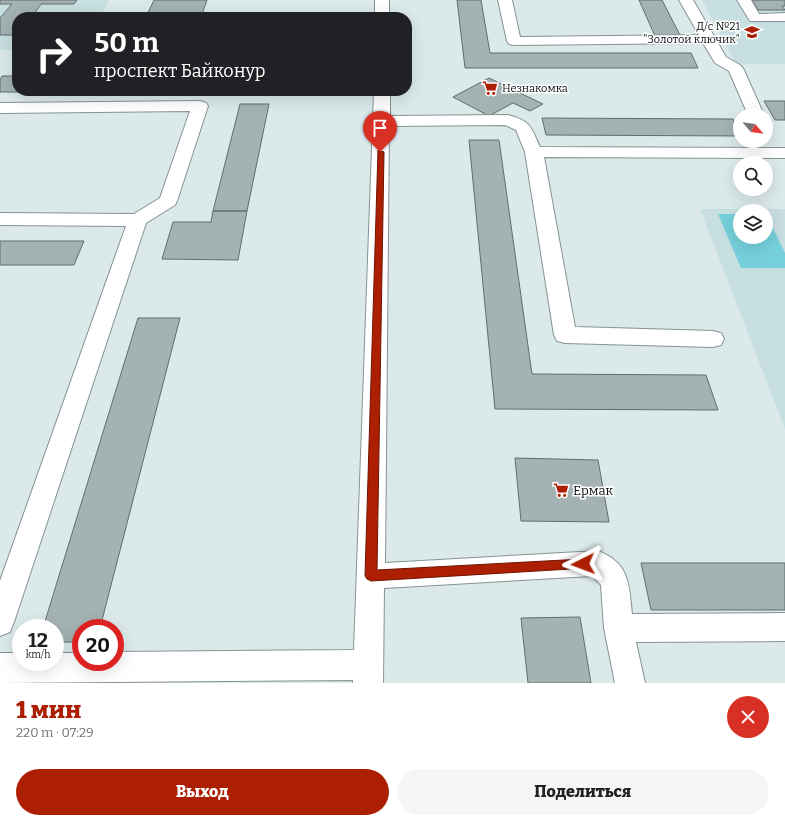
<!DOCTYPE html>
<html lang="ru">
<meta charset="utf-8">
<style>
:root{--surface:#fff;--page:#f6f6f6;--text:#202124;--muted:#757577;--accent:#ad1f02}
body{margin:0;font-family:Bitter,serif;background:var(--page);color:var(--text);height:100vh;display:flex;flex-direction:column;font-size:15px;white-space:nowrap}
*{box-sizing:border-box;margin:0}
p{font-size:13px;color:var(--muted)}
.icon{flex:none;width:22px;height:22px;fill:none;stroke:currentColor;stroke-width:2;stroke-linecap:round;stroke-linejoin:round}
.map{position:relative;height:683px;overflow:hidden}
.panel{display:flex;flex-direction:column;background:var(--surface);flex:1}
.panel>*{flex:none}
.banner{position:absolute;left:12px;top:12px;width:400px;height:84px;border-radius:16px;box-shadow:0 4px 16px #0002;background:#202124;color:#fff;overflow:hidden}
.needle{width:26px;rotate:118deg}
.buttons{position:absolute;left:733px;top:108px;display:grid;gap:8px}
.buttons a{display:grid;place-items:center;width:40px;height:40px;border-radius:50%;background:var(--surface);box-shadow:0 4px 16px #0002;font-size:20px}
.speed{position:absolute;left:12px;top:619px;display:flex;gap:8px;font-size:20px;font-weight:700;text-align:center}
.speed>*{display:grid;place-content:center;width:52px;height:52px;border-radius:50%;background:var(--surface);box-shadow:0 4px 16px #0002;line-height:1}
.speed small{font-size:10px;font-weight:400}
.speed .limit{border:6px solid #d22;background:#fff;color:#111}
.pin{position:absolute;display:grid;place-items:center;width:34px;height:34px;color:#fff;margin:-41px -17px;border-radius:50% 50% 50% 0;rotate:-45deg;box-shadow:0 0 4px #0007}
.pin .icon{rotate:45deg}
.me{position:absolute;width:44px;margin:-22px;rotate:267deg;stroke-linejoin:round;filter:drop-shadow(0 0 3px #0008)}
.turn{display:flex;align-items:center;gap:14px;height:84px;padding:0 16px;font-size:18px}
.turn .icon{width:52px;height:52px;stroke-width:2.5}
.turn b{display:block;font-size:28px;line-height:34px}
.round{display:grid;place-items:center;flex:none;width:42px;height:42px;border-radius:21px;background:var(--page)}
.headline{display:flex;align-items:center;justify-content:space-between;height:68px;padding:0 16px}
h1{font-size:24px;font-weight:800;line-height:30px;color:var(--accent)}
.button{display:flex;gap:8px;margin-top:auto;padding:8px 16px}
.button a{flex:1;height:46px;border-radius:24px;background:var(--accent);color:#fff;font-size:16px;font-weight:800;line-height:46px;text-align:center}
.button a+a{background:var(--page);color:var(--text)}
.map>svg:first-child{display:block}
</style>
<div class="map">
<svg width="785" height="683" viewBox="0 0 785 683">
<rect width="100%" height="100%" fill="#dbe9eb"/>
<!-- built -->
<path fill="#c8dfe2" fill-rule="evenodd" d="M0 0H109L100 17H17V50H0Z
M702 0H785V64H736Z
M700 209H785V429ZM740 211H766V237H740Z"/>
<!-- green -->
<path fill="#76d0dc" d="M718 214H740V237H766V214L785 253V268H741Z"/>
<!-- building -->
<path fill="#a4b2b3" stroke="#616d6f" d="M0 0H77L74 4H41L32 17H17V35H0V18L12 4H0Z
M154 0H207L201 17H146Z
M457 0H481L490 53H691L698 68H465Z
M639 0H662L680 35 655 36Z
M752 0H785V6H782L785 10H758Z
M2 76H17V91H239V92H0V80Z
M489 78 543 104 530 111 513 103 489 116 453 97Z
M764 101H785V120H775Z
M240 104H269L247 211H213Z
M542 118 733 119 740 136 546 135Z
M469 140H499L532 374 706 375 718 410 495 409Z
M213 211H247L238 260 162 259 173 222H211Z
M0 241H84L74 265H0Z
M138 318H180L100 628H81V642H55V628H43Z
M515 458 598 460 609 522 521 521Z
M641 563H785V610H651Z
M580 617 591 683H528L521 618Z"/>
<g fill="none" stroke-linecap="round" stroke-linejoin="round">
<!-- minor casing -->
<g stroke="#869395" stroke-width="2">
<path id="minor" d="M375 0H389V17H375Z
M498 0H512L520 37 699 35 679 0H693L726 57 740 65 743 68 764 115H748L729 71 715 63 703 43 514 45 509 44 507 41Z
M737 0H751L759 14 785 13V21H750Z
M374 91H390V116L508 115C531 121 531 127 540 147L785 148V158L544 157 575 327 713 331 721 333 724 339 721 345 713 347 565 343 557 341 554 335 525 152 516 130 505 125 389 126 385 563 598 551C630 563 629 585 632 614L785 613V641L636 642 645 683H615L604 628 601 585 592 576 384 588 383 683H353V680L0 683V653H21V662H55V653H81V662H115V652L354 650Z
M200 101 206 103 208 106 177 201 175 205 146 223 14 622 10 632 0 636V581L126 226 0 225V213L134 214 160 198 190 111 0 113V103Z"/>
</g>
<!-- minor -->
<use href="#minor" fill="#fff" fill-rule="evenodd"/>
</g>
<!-- route -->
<path fill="#ad1f02" stroke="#701401" d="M378 150 384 152 377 570 583 559 587 560 589 564 587 568 371 581 367 579 365 576Z"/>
<!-- icons -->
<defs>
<g id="school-bare" transform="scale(1.2)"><path d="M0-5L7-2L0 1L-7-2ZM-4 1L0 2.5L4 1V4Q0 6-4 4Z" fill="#ad1f02" stroke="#fff" stroke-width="2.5" paint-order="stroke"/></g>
<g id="supermarket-bare" transform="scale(1.2)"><path d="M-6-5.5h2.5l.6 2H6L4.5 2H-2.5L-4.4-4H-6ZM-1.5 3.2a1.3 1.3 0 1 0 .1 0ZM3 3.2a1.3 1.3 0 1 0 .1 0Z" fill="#ad1f02" stroke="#fff" stroke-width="2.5" paint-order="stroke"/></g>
</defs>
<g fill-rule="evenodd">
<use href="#school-bare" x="752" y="32"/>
<use href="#supermarket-bare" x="490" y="88"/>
<use href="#supermarket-bare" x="561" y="490"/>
</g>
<g text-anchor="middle" stroke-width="3" stroke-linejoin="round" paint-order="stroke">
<!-- far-poi labels -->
<g font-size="11" fill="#0a0f0f" stroke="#fff" text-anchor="end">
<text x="740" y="30">Д/c №21<tspan x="740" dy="13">"Золотой ключик"</tspan></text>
<text x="502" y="92" text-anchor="start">Незнакомка</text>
</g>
<!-- poi labels -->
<g font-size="13" fill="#0a0f0f" stroke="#fff" text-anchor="start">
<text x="573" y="495">Ермак</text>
</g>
</g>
</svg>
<div class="buttons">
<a><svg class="needle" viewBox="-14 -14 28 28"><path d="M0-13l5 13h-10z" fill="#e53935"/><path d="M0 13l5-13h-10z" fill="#757577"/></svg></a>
<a><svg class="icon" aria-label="search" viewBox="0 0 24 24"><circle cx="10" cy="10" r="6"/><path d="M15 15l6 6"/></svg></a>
<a><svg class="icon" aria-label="layers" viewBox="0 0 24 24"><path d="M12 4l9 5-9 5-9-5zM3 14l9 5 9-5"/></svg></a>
</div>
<div class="speed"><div>12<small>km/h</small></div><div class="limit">20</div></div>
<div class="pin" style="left:380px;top:152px;background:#d93025"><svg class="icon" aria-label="arrive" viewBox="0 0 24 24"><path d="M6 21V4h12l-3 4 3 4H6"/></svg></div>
<svg class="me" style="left:583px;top:564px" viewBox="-20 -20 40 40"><path d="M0-17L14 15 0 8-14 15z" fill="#ad1f02" stroke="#fff" stroke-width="4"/></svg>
<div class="banner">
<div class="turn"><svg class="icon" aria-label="right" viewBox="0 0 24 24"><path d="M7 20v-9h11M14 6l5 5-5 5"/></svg><div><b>50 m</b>проспект Байконур</div></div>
</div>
</div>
<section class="panel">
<div class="headline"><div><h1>1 мин</h1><p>220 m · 07:29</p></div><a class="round" style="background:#d93025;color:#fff"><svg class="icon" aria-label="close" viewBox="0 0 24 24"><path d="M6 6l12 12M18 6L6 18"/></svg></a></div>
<div class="button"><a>Выход</a><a>Поделиться</a></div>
</section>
